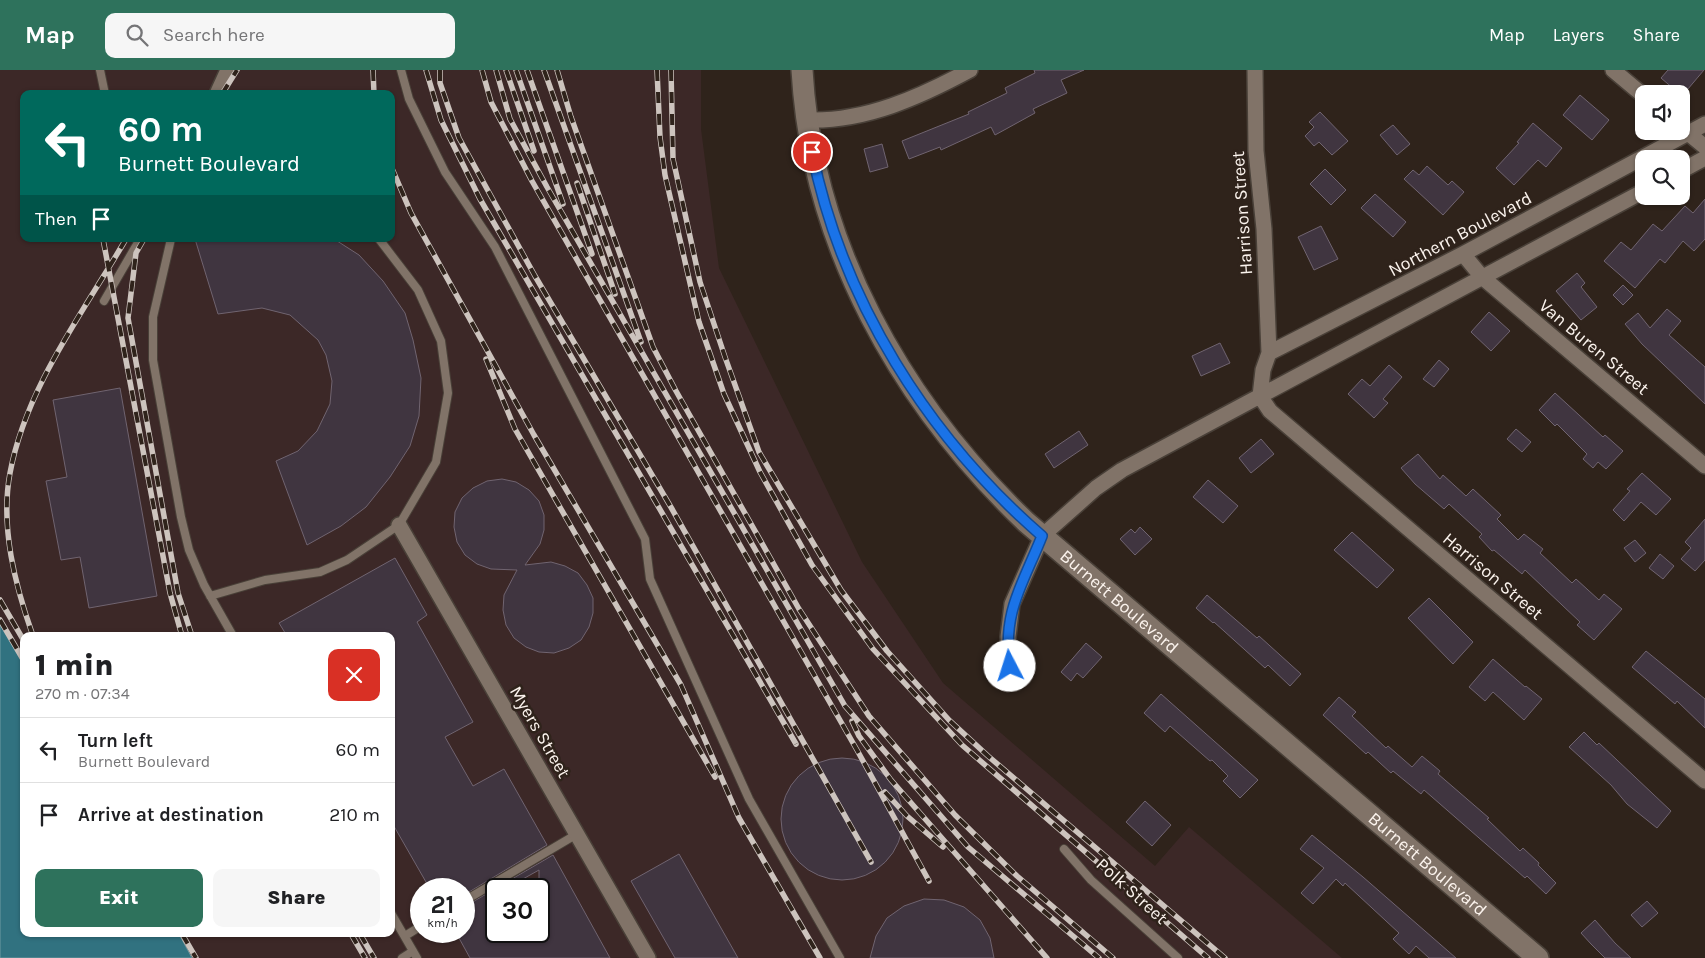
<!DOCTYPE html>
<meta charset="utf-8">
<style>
:root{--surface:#fff;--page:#f6f6f6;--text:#202124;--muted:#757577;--line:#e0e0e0;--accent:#2e725c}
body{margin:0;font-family:Karla,sans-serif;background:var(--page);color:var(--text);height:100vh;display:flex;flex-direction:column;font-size:19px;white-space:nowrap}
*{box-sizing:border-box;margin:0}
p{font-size:16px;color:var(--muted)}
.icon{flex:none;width:28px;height:28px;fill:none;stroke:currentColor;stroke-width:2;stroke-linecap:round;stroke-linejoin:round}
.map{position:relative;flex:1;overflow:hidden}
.side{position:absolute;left:20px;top:562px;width:375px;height:305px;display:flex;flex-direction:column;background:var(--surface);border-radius:10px;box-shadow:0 1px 4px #0004}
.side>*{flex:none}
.banner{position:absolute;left:20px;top:20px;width:375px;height:152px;border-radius:10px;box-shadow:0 1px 4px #0004;background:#00695c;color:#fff;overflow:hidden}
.tools{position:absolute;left:1635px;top:15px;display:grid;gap:10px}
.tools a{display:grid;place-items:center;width:55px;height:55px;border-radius:10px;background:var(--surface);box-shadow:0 1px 4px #0004;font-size:25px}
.speed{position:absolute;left:410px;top:808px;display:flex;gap:10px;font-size:25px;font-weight:700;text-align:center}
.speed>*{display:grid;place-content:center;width:65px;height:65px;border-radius:50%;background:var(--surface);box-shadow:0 1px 4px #0004;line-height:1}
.speed small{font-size:12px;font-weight:400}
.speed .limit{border:2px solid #111;border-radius:8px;background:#fff;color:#111}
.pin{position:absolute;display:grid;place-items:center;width:42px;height:42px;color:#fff;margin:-21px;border:2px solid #fff;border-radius:50%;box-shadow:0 1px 5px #0007}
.me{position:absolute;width:55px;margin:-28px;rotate:355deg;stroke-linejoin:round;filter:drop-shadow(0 0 4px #0008)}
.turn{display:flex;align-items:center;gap:18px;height:105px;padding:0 15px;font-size:22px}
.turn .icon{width:65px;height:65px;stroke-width:2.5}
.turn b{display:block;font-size:35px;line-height:42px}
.then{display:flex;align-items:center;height:48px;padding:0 15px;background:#0003;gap:10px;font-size:19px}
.round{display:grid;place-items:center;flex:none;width:52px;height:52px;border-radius:10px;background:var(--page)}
.headline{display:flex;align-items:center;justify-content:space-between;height:85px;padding:0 15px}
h1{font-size:30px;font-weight:800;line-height:38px}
.action{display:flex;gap:10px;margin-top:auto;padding:10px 15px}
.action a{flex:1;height:58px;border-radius:10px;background:var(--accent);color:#fff;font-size:20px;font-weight:800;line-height:58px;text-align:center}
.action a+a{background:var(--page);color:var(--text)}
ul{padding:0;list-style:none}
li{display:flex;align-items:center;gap:15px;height:65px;padding:0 15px;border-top:1px solid var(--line)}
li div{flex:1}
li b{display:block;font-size:19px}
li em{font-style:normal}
header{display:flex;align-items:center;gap:30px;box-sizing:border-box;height:70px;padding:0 25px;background:var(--accent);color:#fff}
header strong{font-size:24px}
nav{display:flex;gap:28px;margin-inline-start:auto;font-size:18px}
.search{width:350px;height:45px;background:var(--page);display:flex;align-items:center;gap:12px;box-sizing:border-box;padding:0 18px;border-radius:10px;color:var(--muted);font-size:19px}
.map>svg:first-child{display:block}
</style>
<header>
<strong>Map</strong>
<div class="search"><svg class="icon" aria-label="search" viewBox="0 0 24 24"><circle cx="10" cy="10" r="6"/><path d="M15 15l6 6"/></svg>Search here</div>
<nav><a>Map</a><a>Layers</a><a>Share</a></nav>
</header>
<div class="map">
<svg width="1705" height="888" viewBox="0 0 1705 888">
<rect width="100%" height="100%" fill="#2f231b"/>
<!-- industrial -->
<path fill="#3c2827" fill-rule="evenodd" d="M0 0H701V59L719 198 862 492 943 613 1155 796 1189 757 1342 888H192L179 864H391V566H24V590L0 548ZM24 24H391V169H24ZM421 819H464V861H421ZM496 819H539V861H496Z"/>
<!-- water -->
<path fill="#317280" stroke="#6e99a1" d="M0 548 24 590V864H179L192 888H0Z"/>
<!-- building -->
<path fill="#403540" stroke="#706470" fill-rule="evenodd" d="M1034 0H1084L1061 10 1067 23 1033 39 1035 43 1006 59 995 65 991 57 941 80 940 77 909 89 902 71 969 44 968 42 1007 23 1005 18 1035 3Z
M1668 0H1704L1682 26 1661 8Z
M1580 25 1609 50 1592 70 1563 45Z
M1320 42 1348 71 1332 85 1319 72 1314 76 1305 66 1314 57 1309 52Z
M1533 53 1562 78 1546 97 1538 90 1514 115 1496 98 1519 73 1517 72Z
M1393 55 1410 74 1397 85 1380 65Z
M882 74 888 97 870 102 864 79Z
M1427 96 1448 115 1452 111 1464 122 1443 145 1404 109 1413 100 1419 105Z
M1325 99 1346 120 1331 135 1310 114Z
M1375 124 1406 152 1393 167 1361 138Z
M1705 129V169L1694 181 1683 171 1665 193 1660 189 1635 218 1604 191 1621 172 1631 180 1653 154 1662 161 1685 136 1693 143Z
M1321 156 1338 189 1314 200 1298 167Z
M195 169H334L359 185 383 211 405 243 413 270 421 308 419 346 410 376 390 407 366 437 341 456 307 475 276 391 298 381 317 361 330 334 332 311 326 285 318 270 290 245 262 238 218 244Z
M1577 203 1585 213 1581 217 1597 237 1581 250 1556 221Z
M1623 215 1633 225 1623 235 1613 225Z
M1667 239 1681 251 1669 265 1705 297V334L1642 274 1625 254 1638 243 1650 258Z
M1489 242 1510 261 1491 281 1471 262Z
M1220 273 1230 293 1201 306 1192 286Z
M1439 290 1449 299 1434 317 1423 309Z
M1389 295 1402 307 1383 329 1388 333 1374 348 1348 324 1362 309 1370 316Z
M120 318 157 526 89 538 80 487 61 490 46 411 67 407 53 330Z
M1555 323 1603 367 1605 365 1623 381 1606 399 1598 392 1593 398 1583 389 1587 384 1557 354 1555 356 1539 340Z
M1516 359 1531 372 1522 382 1507 369Z
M1079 361 1088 375 1054 398 1045 384Z
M1261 369 1274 384 1251 403 1239 388Z
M1418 384 1440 409 1443 405 1466 426 1473 419 1501 445 1497 449 1518 470 1524 464 1543 479 1540 483 1572 513 1576 509 1599 530 1604 524 1622 539 1594 570 1577 555 1580 552 1525 500 1522 504 1494 480 1492 481 1479 467 1482 464 1449 434 1444 439 1415 414 1401 398Z
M1642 403 1671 429 1656 445 1641 432 1624 451 1613 440 1630 421 1627 419Z
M502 409 516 412 529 420 539 431 544 445V460L540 474 525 495 551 492 565 496 578 503 587 515 593 528V543L589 557 581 570 569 578 554 583 539 582 526 577 514 568 506 555 503 540 504 525 517 500 491 499 477 494 465 485 457 472 454 457 455 442 462 428 473 418 487 411Z
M1208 410 1238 436 1223 453 1193 427Z
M1705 449V490L1695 501 1681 489 1691 478 1685 472Z
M1140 457 1152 469 1135 485 1120 469 1131 459 1135 463Z
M1352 462 1394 500 1377 518 1334 480Z
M1635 470 1646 483 1635 492 1624 478Z
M1660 484 1674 496 1663 509 1649 498Z
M395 488 427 545 417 552 473 652 445 667 473 716 504 699 547 775 464 825V819H430L391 751V566H287L279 553Z
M1207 525 1257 568 1259 566 1301 604 1290 616 1268 595 1265 598 1214 552 1213 553 1196 538Z
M1429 528 1473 572 1453 594 1408 548Z
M1086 573 1102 587 1083 608 1077 603 1071 611 1061 602Z
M1646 581 1705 629V658L1677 631 1675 634 1632 597Z
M1493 589 1525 617 1526 616 1542 629 1524 650 1493 622 1485 631 1469 617Z
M1161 624 1258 710 1240 728 1223 711 1228 706 1212 690 1210 691 1170 656 1165 662 1144 643Z
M1339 627 1356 642 1352 646 1386 678 1388 676 1412 697 1422 686 1440 701 1438 704 1489 748 1487 749 1520 781 1523 778 1539 793 1538 795 1556 813 1546 824 1527 806 1525 808 1424 720 1421 724 1393 701 1391 703 1368 682 1366 684 1323 645Z
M1584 662 1597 675 1599 673 1671 741 1657 758 1627 734 1611 715 1569 677Z
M781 749a61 61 0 1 1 122 0a61 61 0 1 1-122 0Z
M1145 731 1171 755 1152 776 1126 752Z
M1312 765 1363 807 1456 888H1429L1416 876 1409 884 1393 869 1399 863 1345 813 1343 816 1336 809 1313 834 1301 823 1324 798 1300 779Z
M679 784 738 888H675L631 811Z
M553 785 610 888H470L459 868 464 865V837ZM539 800V861H496V819H505Z
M924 829 944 830 964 837 980 850 990 868 994 888H870L876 866 887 848 904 836Z
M1647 831 1658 843 1642 857 1631 845Z
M1595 850 1615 873 1631 888H1605L1591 874 1581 863Z"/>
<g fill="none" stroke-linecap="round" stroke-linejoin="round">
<!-- lane casing -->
<g stroke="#494038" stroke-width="10">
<path id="lane" d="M100 0 105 24
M401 0 409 29 445 102 495 177 645 469 650 509 749 729 840 888
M171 169 153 247V290L181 447 189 480 204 515 233 566
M104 231 140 169
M210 526 265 510 320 502 347 490 399 455 436 392 448 323 441 271 418 220 379 169
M1064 779 1091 810 1178 888
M464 831 577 764
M391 843 417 888
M405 866 421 856
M402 888 413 881"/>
</g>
<!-- street casing -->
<g stroke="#494038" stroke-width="18">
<path id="street" d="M1255 0 1256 81 1264 159 1269 283
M1613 0 1644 26
M217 24 228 0
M807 50C865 52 920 27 970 0
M1682 58 1705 77
M1681 101 1705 88
M1644 121 1260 326 1270 341 1705 711
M1463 184 1482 207 1705 396
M399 455 648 888
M1010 596 1008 567 1012 534 1042 466 1096 418 1122 400 1260 326 1263 300 1269 283 1463 184 1705 54"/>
</g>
<!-- secondary casing -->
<g stroke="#494038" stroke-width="24">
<g id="secondary">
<path id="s1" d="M802 0C812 175 901 332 1026 452L1538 888"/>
</g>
</g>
<!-- lane -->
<use href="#lane" stroke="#817368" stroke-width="8"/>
<!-- street -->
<use href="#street" stroke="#817368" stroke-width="15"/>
<!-- secondary -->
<use href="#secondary" stroke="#817368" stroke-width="21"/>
<!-- rail casing -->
<g stroke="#cdc4be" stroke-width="5.5">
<path id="rail" d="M373 0 374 24
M426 0 441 50 480 129 796 674
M440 0V13L459 68 535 206 672 439 871 792
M482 0 491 32 532 111 857 680 929 811
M496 0 510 49 547 117 845 636 968 777 1099 888
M506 0 534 81
M516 0 563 134
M527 0 592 184
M544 0 641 272
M557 0 571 47 653 277 676 321 799 539 869 646 955 745 1017 806 1113 888
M657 0 660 67 665 105 699 252 724 324 760 402 812 495 873 579 962 675 1208 888
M671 0 673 89 700 212 725 287 759 382 841 520 887 581 949 650 988 686 1225 888
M222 24 237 0
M391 96 411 143 534 365 681 615 739 748 820 888
M577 113 615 224
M103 169 170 523 182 566
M144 169 136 183 128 248 178 523 192 566
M486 289 515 359 715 707
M0 530 24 571
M0 550 24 591
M33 566C15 515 0 457 10 403 26 317 83 243 126 169
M852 651 859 666 891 710 1047 888
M885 722 907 746 943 777
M182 864 196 888
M351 864 365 888
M360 864 374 888"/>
</g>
<!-- rail -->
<use href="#rail" stroke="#2f231b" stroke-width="4" stroke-dasharray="11" stroke-linecap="butt"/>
</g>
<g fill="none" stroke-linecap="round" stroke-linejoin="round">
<!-- route casing -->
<g stroke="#114b97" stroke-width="12">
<path id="route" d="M812 82C842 231 928 367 1042 466 1023 514 1002 542 1010 596"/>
</g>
<!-- route -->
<use href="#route" stroke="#1a73e8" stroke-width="9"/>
</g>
<g text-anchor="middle" stroke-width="5" stroke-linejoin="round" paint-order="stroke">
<!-- street labels -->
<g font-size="18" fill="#fbf3ed" stroke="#2f231b">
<text transform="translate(1242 143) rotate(-94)" y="6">Harrison Street</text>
<text transform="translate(1460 164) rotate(-28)" y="6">Northern Boulevard</text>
<text transform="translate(1594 277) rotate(40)" y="6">Van Buren Street</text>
<text transform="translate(1493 506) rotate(40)" y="6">Harrison Street</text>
<text dy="6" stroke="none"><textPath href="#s1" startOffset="639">Burnett Boulevard</textPath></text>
<text transform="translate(540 662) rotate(60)" y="6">Myers Street</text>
<text dy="6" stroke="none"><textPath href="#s1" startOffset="1044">Burnett Boulevard</textPath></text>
<text transform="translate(1132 821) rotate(42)" y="6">Polk Street</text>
</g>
</g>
</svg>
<div class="tools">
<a><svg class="icon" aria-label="sound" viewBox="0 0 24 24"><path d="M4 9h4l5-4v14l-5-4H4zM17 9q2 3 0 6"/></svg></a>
<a><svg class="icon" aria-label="search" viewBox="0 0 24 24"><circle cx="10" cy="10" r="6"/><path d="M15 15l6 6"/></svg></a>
</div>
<div class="speed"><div>21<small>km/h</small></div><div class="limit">30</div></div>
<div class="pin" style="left:812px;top:82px;background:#d93025"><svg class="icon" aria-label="arrive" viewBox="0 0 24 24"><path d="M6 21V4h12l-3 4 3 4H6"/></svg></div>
<svg class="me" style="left:1010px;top:596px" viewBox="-20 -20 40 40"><circle r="19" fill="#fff"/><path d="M0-13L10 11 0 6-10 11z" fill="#1a73e8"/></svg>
<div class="banner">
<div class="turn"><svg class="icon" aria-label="left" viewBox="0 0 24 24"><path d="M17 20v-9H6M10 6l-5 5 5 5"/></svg><div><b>60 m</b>Burnett Boulevard</div></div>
<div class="then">Then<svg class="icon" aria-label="arrive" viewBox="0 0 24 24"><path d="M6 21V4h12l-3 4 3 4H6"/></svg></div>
</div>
<section class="side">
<div class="headline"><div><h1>1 min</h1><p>270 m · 07:34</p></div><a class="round" style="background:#d93025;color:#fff"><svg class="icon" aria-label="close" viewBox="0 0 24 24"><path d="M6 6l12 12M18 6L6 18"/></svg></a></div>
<ul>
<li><svg class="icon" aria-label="left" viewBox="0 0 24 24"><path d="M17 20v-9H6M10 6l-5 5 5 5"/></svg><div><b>Turn left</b><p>Burnett Boulevard</p></div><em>60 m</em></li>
<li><svg class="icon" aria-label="arrive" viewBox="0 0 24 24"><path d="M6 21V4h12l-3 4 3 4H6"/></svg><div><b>Arrive at destination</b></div><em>210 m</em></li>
</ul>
<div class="action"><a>Exit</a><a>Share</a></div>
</section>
</div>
